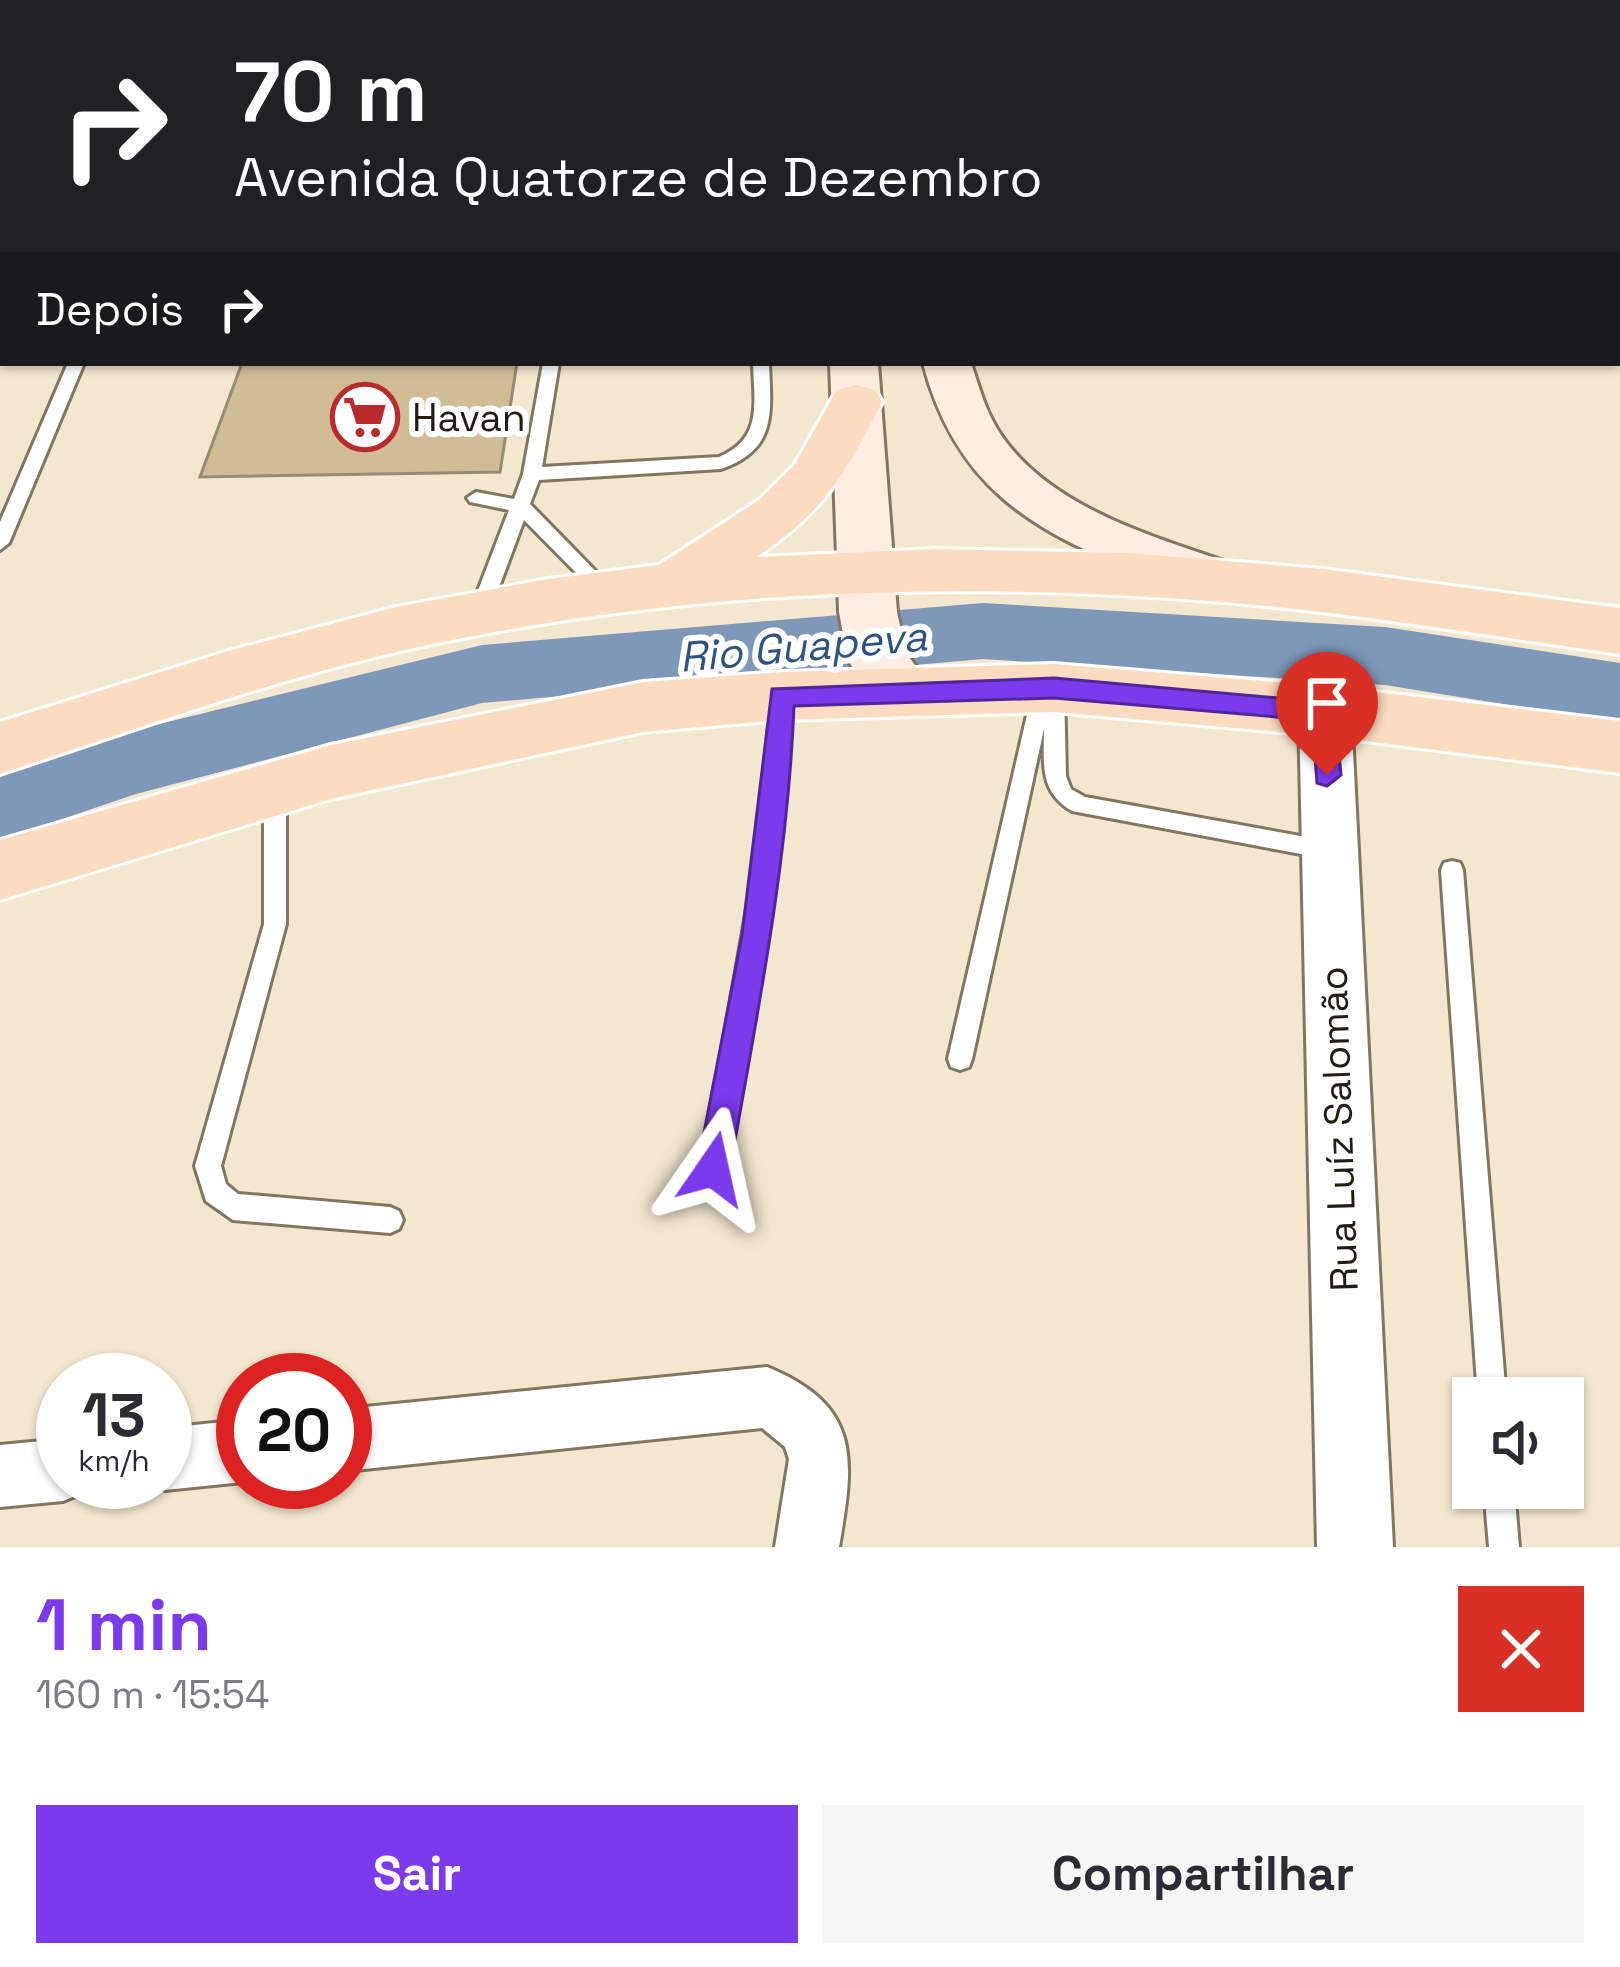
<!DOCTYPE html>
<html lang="pt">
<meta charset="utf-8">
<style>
:root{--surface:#fff;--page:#f7f7f7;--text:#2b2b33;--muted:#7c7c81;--accent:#7c3aed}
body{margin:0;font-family:"Space Grotesk",sans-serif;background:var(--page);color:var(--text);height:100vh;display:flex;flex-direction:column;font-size:45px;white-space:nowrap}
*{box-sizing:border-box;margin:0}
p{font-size:39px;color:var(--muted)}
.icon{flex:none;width:66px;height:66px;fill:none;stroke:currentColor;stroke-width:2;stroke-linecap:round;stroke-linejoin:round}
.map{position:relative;height:1547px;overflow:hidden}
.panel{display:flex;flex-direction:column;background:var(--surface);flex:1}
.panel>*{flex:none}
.guide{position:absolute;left:0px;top:0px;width:1620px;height:366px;box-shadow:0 3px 9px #0004;background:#202124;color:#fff;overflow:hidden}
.controls{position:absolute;left:1452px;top:1377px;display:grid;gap:24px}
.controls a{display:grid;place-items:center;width:132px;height:132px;border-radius:0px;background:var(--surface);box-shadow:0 3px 9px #0004;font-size:60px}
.speed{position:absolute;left:36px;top:1353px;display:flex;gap:24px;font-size:60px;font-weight:700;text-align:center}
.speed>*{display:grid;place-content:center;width:156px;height:156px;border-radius:50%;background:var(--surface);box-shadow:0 3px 9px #0004;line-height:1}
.speed small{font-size:30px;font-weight:400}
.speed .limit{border:18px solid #d22;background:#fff;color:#111}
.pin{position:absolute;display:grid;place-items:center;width:102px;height:102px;color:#fff;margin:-123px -51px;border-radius:50% 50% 50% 0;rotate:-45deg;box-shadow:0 0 12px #0007}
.pin .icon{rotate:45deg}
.me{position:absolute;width:132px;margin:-66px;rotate:11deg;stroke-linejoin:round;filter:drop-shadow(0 0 9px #0008)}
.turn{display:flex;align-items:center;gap:42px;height:252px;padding:0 36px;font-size:54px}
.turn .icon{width:156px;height:156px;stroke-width:2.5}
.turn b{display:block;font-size:84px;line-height:102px}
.then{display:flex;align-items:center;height:114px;padding:0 36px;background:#0003;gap:24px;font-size:45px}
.round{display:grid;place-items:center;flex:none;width:126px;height:126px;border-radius:0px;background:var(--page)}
.overview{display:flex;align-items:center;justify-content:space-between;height:204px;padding:0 36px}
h1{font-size:72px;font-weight:800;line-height:90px;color:var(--accent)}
.cta{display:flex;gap:24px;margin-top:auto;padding:24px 36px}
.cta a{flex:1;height:138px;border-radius:0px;background:var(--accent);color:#fff;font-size:48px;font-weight:800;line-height:138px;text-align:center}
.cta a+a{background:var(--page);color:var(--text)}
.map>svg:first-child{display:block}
</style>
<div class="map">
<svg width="1620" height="1547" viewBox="0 0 1620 1547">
<rect width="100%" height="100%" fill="#f3e7cf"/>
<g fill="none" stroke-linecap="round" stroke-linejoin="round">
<!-- river -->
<path fill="#7f98b9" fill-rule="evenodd" d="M983 603 1385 627 1620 663V723L1385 685 983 659 482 703 136 794 0 840V772L135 730 482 645Z"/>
</g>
<!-- building -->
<path fill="#d0bd96" stroke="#968b75" stroke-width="3" d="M242 363H517L500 472 200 477Z"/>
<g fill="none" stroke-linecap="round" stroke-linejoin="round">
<!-- service casing -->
<g stroke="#817660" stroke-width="6">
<path id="service" d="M1617 59H1620V67H1617Z
M0 125 3 126V136L0 135Z
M1617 200H1620V208H1617Z
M68 363H84L9 543 0 550V522Z
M543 363H559L542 467 719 457C763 439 754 403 753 363H769C771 413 777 450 721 469L539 480 530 504 616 592 607 599 600 597 524 520 489 614 479 621 469 614 509 510 470 502 467 498 476 492 514 499 523 474Z
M1054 680 1064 688 1066 776 1071 789 1085 797 1328 841 1336 843 1339 850 1336 857 1328 859 1072 811C1039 791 1044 765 1044 729L972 1059 969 1067 960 1070 951 1067 948 1059 1033 689 1036 684Z
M782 689 792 697 775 875 727 1169 723 1178 714 1182 705 1178 701 1169 753 875 772 697Z
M275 779 282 782 286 788V924L221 1166 226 1184 238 1194 390 1207 399 1211 403 1220 399 1229 390 1233 233 1220 206 1201 195 1166 264 924V788L268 782Z
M1452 861 1460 863 1463 870 1506 1398H1478L1441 870 1444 863Z
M1484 1488H1514L1519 1547H1489Z"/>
</g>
<!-- minor casing -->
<g stroke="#817660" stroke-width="6">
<path id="minor" d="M767 1367C862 1406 854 1459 839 1547H775L789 1459 785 1447 762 1428 345 1471V1409Z
M243 1420V1482L165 1490 146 1482H165V1428Z
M63 1439V1482H89L85 1492 63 1501 0 1507V1445Z"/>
</g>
<!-- tertiary casing -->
<g stroke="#817660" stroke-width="6">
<path id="tertiary" d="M1325 691 1343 697 1351 711 1393 1547H1317L1299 711 1307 697Z"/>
</g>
<!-- secondary casing -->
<g stroke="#817660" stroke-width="6">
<path id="secondary" d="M813 0H849L850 3H814Z
M883 0H919V3H883Z
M830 363H878L897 612 906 653 935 692 926 708 905 715 884 708 848 661 839 612Z
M923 363H971C979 387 985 410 999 432 1049 509 1157 538 1239 566L1247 580 1239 594C1207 604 1174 586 1143 574 1030 531 955 485 923 363Z"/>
</g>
<!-- primary casing -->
<g stroke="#fff" stroke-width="6">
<path id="primary" d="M0 6H3V30H0Z
M856 385 875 390 882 402C844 475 827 509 757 557L935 549 1128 553 1323 569 1620 608V654C1488 636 1356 613 1223 602 967 581 706 589 453 640 298 670 149 725 0 774V722L225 652 396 607 548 579 659 565 759 500 795 464 837 390Z
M1054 664 1325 686 1620 721V773L1325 736 1054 712 782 720 643 732 331 799 0 900V840L331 745 643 682 782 672Z"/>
</g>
<!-- service -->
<use href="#service" fill="#fff" fill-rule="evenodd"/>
<!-- minor -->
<use href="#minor" fill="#fff" fill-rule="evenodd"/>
<!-- tertiary -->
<use href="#tertiary" fill="#fff" fill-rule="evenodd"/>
<!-- secondary -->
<use href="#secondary" fill="#feede0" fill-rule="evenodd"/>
<!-- primary -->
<use href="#primary" fill="#fcdcc0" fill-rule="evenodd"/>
</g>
<!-- route -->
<path fill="#7c3aed" stroke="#51269a" stroke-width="3" d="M1054 678 1334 703 1341 775 1327 786 1317 783 1312 720 1054 698 794 706C788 862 757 1015 730 1169L725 1180 713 1185 702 1180 697 1169 742 935 772 689Z"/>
<!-- icons -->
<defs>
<g id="supermarket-ring" transform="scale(3.45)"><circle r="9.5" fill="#fff" stroke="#ba2b2e" stroke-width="1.5"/><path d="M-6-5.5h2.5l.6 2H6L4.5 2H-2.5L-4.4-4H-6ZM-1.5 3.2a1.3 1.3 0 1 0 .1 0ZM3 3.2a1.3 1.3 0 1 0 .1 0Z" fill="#ba2b2e"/></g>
</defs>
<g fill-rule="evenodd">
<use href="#supermarket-ring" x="365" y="417"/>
</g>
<g text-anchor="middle" stroke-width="12" stroke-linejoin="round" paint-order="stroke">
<!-- poi labels -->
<g font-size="39" fill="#211d14" stroke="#fff" text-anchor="start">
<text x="412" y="431">Havan</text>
</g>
<!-- street labels -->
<g font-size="39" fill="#211d14" stroke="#fff">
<text transform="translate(1338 1129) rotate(-92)" y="14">Rua Luíz Salomão</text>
</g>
<!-- water labels -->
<g font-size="42" font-style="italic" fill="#2f5381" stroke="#fff">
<text transform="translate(803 646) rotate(-5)" y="15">Rio Guapeva</text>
</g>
</g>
</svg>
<div class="controls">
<a><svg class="icon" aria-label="sound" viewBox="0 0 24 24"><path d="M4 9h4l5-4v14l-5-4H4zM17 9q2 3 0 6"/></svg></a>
</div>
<div class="speed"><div>13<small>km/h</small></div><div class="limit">20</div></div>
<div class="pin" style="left:1327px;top:775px;background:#d93025"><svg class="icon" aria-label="arrive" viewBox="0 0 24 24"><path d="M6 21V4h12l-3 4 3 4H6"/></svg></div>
<svg class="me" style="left:713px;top:1169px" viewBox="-20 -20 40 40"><path d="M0-17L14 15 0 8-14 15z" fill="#7c3aed" stroke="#fff" stroke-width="4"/></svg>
<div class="guide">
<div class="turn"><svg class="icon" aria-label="right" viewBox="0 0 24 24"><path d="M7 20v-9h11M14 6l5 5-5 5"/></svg><div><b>70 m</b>Avenida Quatorze de Dezembro</div></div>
<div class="then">Depois<svg class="icon" aria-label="right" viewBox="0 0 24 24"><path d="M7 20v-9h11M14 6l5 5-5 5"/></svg></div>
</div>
</div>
<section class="panel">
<div class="overview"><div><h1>1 min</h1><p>160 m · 15:54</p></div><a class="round" style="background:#d93025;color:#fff"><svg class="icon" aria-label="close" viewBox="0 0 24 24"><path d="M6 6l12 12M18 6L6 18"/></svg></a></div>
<div class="cta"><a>Sair</a><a>Compartilhar</a></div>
</section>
